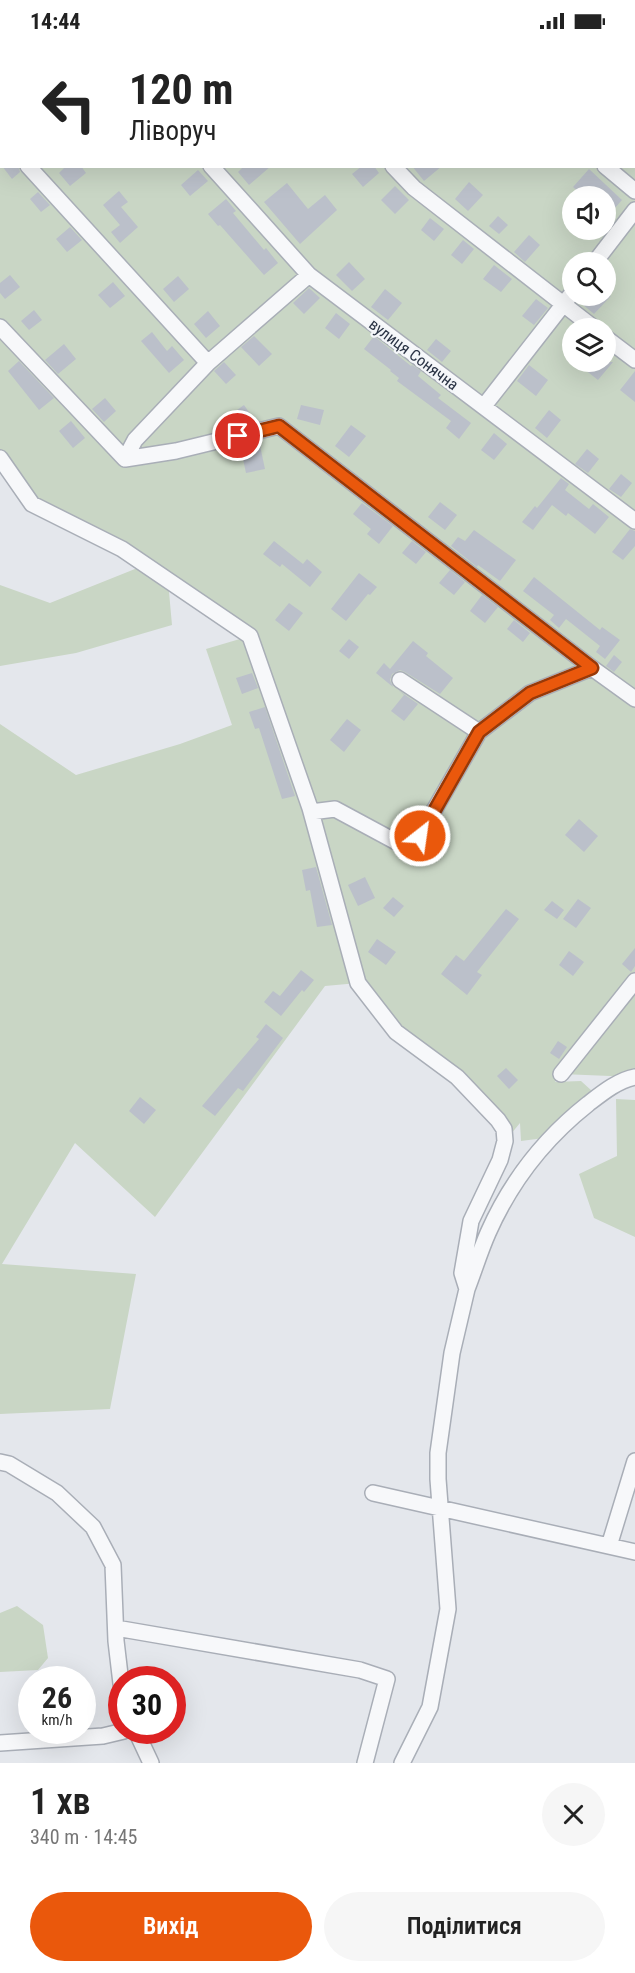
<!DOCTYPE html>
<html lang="uk">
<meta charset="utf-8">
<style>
:root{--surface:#fff;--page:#f6f6f6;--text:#222;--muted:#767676;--accent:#ea580c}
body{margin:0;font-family:"Roboto Condensed",sans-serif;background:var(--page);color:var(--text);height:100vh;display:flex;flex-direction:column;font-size:22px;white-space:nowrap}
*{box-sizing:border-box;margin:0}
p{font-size:20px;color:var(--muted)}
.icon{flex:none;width:33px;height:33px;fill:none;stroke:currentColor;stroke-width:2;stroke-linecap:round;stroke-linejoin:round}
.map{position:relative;height:1721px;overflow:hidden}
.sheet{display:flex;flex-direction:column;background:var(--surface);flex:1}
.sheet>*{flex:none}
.top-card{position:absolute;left:0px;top:0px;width:636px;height:126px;box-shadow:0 6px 24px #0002;background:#fff;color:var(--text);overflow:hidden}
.tools{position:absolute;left:562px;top:144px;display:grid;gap:12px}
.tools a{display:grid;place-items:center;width:54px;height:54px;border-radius:50%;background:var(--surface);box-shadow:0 6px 24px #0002;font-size:30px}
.speed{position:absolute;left:18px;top:1624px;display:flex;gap:12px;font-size:30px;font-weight:700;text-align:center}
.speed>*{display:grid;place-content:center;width:78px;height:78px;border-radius:50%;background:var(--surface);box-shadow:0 6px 24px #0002;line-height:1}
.speed small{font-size:15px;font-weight:400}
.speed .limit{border:9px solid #d22;background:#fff;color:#111}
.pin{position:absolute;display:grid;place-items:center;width:51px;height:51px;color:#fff;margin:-26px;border:3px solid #fff;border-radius:50%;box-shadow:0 2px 6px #0007}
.me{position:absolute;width:66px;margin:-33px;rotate:30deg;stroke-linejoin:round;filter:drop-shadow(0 0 4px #0008)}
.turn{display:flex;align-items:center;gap:21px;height:126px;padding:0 30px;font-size:27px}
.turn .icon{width:78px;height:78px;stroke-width:2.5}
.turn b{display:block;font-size:42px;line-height:51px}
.round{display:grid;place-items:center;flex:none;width:63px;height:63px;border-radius:32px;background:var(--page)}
.headline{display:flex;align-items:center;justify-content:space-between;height:102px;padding:0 30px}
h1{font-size:36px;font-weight:600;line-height:45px}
.action{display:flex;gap:12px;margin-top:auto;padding:12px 30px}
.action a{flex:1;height:69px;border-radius:36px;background:var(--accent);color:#fff;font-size:24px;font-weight:600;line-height:69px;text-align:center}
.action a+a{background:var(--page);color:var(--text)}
.status{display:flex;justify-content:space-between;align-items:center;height:42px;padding:0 30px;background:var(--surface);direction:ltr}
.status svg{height:16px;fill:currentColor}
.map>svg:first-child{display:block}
</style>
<div class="status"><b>14:44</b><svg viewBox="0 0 49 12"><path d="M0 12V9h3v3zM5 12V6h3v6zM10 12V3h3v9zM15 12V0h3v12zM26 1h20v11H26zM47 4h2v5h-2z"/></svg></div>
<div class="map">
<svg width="635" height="1721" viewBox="0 0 635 1721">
<rect width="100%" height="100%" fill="#e4e7ec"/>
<!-- green -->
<path fill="#c9d6c5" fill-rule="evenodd" d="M0 0 540 1 2 2V124H634L635 73V1035L561 1032 555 1040 581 1039 592 1049 544 1096 521 1099 520 1081 505 1099 498 1078 396 990 358 941 325 944 155 1175 75 1101 2 1222 136 1232 110 1367 0 1372V682L76 733 180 702 232 683 206 607 250 594 168 539 172 583 76 611 0 624V543L50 561 145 523 32 462 0 416ZM573 154H606V188H573ZM573 220H606V254H573ZM573 286H606V320H573Z
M616 1057 635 1058V1195L594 1176 579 1132 617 1114Z
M17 1564 43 1583 48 1616 38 1628 0 1630V1571Z"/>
<!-- building -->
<path fill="#bbc0ca" d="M2 124H18L20 130 12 137Z
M66 124H81L86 131 70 144 59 131Z
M244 124H271L249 143 238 130Z
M362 124H374L379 131 363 145 352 132Z
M412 124H442L424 139Z
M589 127 622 158 606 176V154H583L573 145Z
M198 128 208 139 190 154 181 143Z
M469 140 483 153 468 169 455 157Z
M287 141 308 167 325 153 337 168 300 202 264 160Z
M395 144 409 158 395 172 381 158Z
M119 149 128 160 121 165 138 185 120 201 111 190 120 183 103 163Z
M38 150 50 163 41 170 30 157Z
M226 157 236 169 233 171 264 208 266 206 278 221 264 233 220 183 218 184 208 172Z
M498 174 508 183 499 192 489 184Z
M430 176 444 187 434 199 421 188Z
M70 185 82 198 67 210 56 197Z
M529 193 540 203 525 220 514 210Z
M463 198 474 207 462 222 451 213Z
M349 220 365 237 352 249 336 233Z
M494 223 512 237 501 250 483 237Z
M10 233 20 245 5 257 0 251V241Z
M178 234 189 247 174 260 163 247Z
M113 240 125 254 110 266 98 253Z
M309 246 320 256 304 272 293 261Z
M385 247 402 261 388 278 371 265Z
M587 254H611L594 272 581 261Z
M536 257 548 266 534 283 522 274Z
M34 268 42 278 29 288 21 279Z
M208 269 220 284 206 296 194 282Z
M336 271 350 282 339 297 325 286Z
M152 290 167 309 172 304 184 318 169 331 141 299Z
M254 294 272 312 259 324 241 305Z
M374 294 411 324 412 323 421 329 418 334 441 353 438 356 471 381 459 397 446 386 451 379 397 339 399 336 390 329 391 328 364 307Z
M436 297 451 309 442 320 427 308Z
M64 302 76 317 58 332 45 318Z
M19 319 54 356 39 368 8 329Z
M224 320 236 333 226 342 214 329Z
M575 320H613L598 338Z
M529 323 548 338 536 354 517 339Z
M635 329V360L620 348Z
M105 356 116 369 104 380 92 367Z
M244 363 251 373 236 383 230 373Z
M301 363 324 368 320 383 297 377Z
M549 368 561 378 547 396 535 386Z
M71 379 85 396 73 406 59 389Z
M351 383 366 394 349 415 335 404Z
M494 391 507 402 494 418 481 408Z
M259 399 265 427 246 431 240 403Z
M587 407 599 417 588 431 575 422Z
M621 432 632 441 621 455 609 447Z
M561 436 569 442 565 448 589 467 593 462 609 475 595 492 568 471 566 474 552 463 533 488 522 480 535 464 537 466Z
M440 460 457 473 445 488 428 475Z
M362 461 393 484 379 502 367 492 371 487 353 472Z
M630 487 635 489V504L623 518 612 510Z
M474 488 516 518 500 539 478 523 477 525 451 504 458 495 465 499Z
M274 499 303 522 307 517 322 530 310 545 282 522 280 525 263 512Z
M412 499 426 510 416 522 402 511Z
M450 528 465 540 454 553 439 541Z
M359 531 377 545 370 553 368 552 346 579 331 567Z
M534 535 600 588 602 585 620 598 605 617 596 610 600 604 566 577 559 586 550 578 554 573 523 549Z
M482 553 498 565 485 581 470 569Z
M289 561 303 571 289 589 275 578Z
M514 578 530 591 523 600 507 587Z
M349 597 359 605 349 617 339 609Z
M413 599 428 611 426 614 453 636 440 652 405 630 400 628 392 632 390 638 393 645 376 631 384 621 390 627Z
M614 613 622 620 614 630 606 624Z
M252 631 258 646 242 652 236 636Z
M398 648 418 662 404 679 391 669 404 653Z
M265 665 295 754 282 757 259 686 255 687 249 670Z
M347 677 361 688 344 710 330 698Z
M579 777 598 794 584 810 565 793Z
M316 825 332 883 317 885 310 848 306 849 302 828Z
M365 835 375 856 358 864 348 843Z
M393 855 404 864 394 875 383 866Z
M578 857 591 866 576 886 563 877Z
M552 859 564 868 557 877 544 868Z
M506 867 519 877 477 930 482 933 467 953 441 932 456 913 464 919Z
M377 897 396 910 386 923 368 910Z
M635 906V924L631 930 622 922Z
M569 909 584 920 573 934 559 923Z
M301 928 314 938 304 950 302 948 281 974 264 960 273 949 280 954Z
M266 982 283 996 243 1049 238 1046 215 1074 202 1064 259 997 256 995Z
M558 999 567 1005 559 1017 550 1011Z
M506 1026 518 1038 509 1047 497 1034Z
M140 1055 156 1068 144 1082 129 1069Z"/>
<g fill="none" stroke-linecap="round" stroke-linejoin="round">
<!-- street casing -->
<g stroke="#a9aeb7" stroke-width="18">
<path id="street" d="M99 0 100 2
M279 0 280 2
M452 0 454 2
M554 0 556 2
M634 62H635
M0 94 2 95
M28 124 208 321
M211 124 309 233 635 479
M393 124 414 146 594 286
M605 124 635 149
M595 220 635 168
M0 285 125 417 176 409 279 384 592 626 635 657
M606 296 635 318
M484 364 573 250
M0 416 32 462 122 507 250 594 310 766 358 941 396 990 457 1035 498 1078 504 1087 505 1099 500 1118 471 1179 462 1231 467 1247 452 1311 438 1411V1437L448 1567 430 1665 402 1721
M125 417 135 398 208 321 309 233
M400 638 479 690
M311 770 335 767 400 802 420 793 479 690 530 651 592 626
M561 1032 635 939
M467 1247C474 1229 480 1209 488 1191 510 1141 545 1096 588 1062 601 1052 618 1038 635 1035
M0 1420 9 1422 57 1451 93 1485 113 1523 116 1599 122 1650
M373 1451 635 1510
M609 1504 635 1419
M116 1586 360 1628 387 1637 365 1721
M136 1689 151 1721
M0 1701 103 1694 124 1689"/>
</g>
<!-- street -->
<use href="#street" stroke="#f7f8fa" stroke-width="15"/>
</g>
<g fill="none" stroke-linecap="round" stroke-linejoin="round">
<!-- route casing -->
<g stroke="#983908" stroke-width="15">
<path id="route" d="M238 394 279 384 592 626 530 651 479 690 420 794"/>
</g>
<!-- route -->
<use href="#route" stroke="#ea580c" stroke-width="10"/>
</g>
<g text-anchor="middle" stroke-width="4.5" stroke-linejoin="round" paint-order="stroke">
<!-- street labels -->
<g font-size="16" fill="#2b3445" stroke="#f4f6f9">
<text transform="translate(414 312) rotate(37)" y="6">вулиця Сонячна</text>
</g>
</g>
</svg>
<div class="tools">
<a><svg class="icon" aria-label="sound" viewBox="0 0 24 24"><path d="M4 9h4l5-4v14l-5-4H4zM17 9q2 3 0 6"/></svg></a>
<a><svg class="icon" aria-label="search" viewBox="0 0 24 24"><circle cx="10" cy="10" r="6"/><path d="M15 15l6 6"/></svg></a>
<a><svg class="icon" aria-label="layers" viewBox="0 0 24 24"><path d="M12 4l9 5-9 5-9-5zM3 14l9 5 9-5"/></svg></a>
</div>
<div class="speed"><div>26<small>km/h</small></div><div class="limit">30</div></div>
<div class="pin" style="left:238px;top:394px;background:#d93025"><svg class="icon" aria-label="arrive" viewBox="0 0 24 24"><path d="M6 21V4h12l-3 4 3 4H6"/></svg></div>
<svg class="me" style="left:420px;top:794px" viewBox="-20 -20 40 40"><circle r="17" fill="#ea580c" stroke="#fff" stroke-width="3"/><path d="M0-11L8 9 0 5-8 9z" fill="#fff"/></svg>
<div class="top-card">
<div class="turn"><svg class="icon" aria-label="left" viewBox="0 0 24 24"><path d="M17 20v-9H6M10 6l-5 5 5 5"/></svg><div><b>120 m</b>Ліворуч</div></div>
</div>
</div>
<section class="sheet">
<div class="headline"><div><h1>1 хв</h1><p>340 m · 14:45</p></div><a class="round"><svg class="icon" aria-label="close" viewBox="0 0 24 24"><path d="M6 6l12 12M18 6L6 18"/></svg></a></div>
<div class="action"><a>Вихід</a><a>Поділитися</a></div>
</section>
